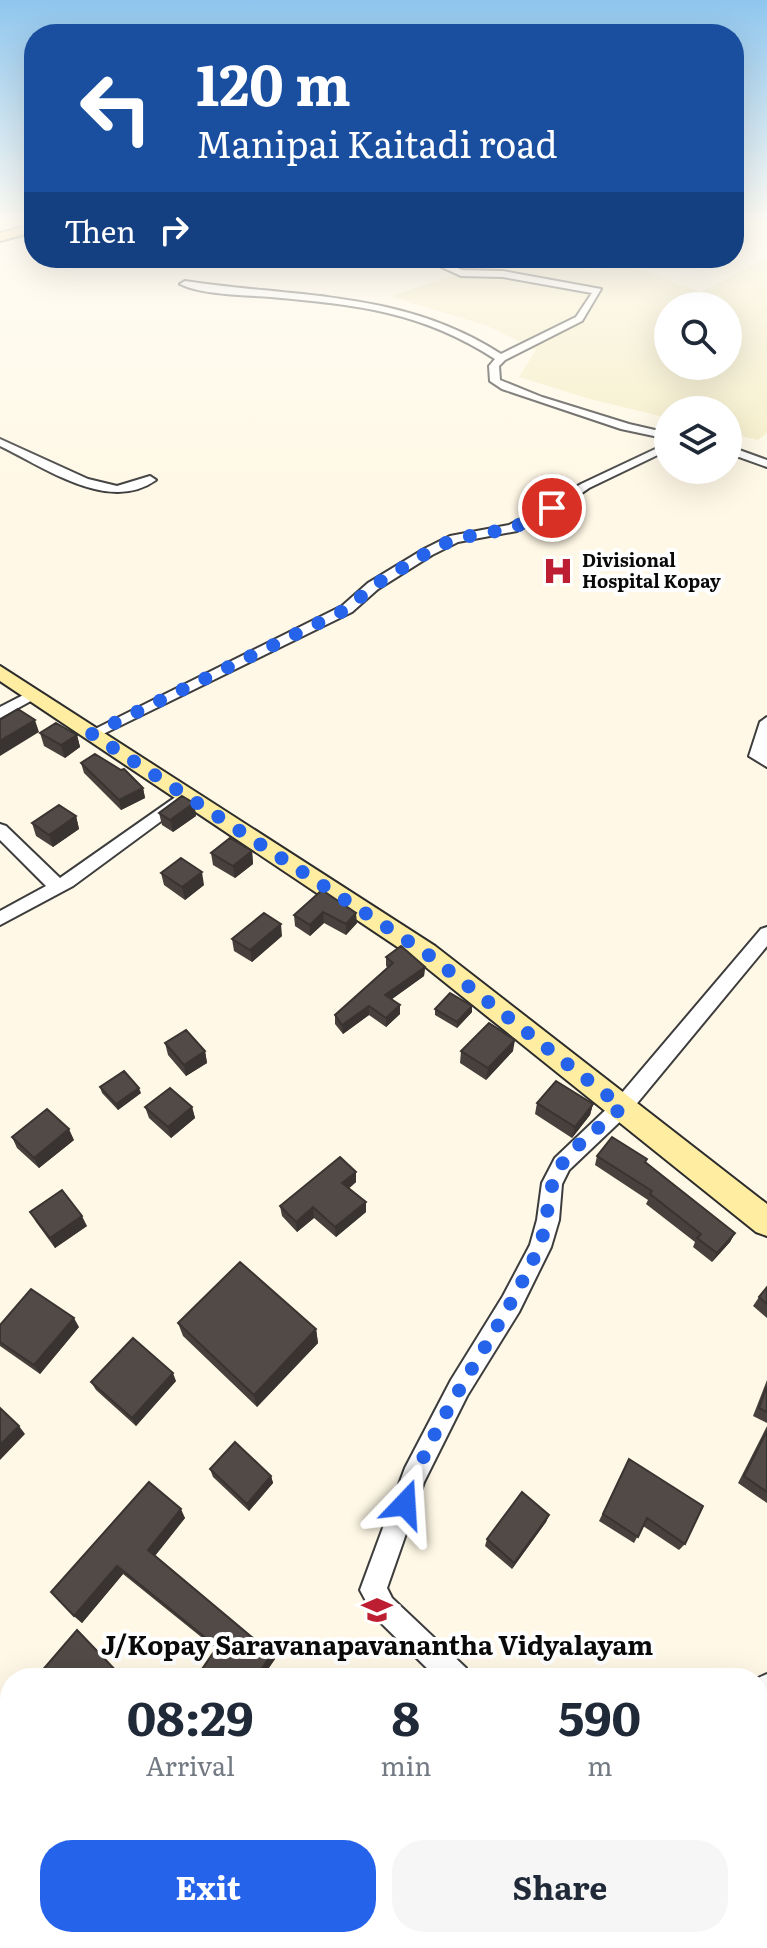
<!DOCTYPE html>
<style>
:root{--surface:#fff;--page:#f6f6f7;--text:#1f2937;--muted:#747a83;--accent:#2563eb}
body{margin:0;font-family:Literata,serif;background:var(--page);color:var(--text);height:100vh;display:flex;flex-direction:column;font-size:30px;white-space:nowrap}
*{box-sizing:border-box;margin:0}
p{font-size:26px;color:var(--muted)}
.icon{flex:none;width:44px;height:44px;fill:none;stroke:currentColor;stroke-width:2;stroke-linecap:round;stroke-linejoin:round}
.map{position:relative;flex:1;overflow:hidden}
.details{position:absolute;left:0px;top:1668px;width:768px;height:280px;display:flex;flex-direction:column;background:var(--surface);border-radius:32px 32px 0 0;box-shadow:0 8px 32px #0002}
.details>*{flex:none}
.top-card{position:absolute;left:24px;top:24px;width:720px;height:244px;border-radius:32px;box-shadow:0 8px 32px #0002;background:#1a4fa0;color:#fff;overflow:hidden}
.buttons{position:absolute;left:654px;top:292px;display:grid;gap:16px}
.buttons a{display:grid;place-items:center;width:88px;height:88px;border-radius:50%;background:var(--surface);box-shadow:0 8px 32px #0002;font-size:40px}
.pin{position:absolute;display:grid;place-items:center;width:68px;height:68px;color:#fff;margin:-34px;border:4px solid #fff;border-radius:50%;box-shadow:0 2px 8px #0007}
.me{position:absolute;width:88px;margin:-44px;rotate:20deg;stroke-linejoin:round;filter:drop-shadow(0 0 6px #0008)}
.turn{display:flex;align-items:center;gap:28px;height:168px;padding:0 40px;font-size:36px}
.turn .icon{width:104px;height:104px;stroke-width:2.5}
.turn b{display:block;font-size:56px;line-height:68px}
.then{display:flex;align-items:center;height:76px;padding:0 40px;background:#0003;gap:16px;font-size:30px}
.eta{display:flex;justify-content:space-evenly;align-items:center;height:136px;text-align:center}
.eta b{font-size:48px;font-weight:700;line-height:56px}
.button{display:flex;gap:16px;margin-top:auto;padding:16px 40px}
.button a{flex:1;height:92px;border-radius:32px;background:var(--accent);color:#fff;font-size:32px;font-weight:700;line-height:92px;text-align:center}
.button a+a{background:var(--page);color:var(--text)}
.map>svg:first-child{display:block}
</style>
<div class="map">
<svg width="767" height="1948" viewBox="0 0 767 1948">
<rect width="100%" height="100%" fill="#fff8e6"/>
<!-- farmland -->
<path fill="#f5edc6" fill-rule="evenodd" d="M511 258H558L594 272 619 262 701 292 767 258V433L758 440 728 433V410H668V418L590 399 519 377 536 350 488 326 389 296ZM668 306H728V366H668Z"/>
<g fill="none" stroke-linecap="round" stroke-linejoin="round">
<!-- minor casing -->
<g stroke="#3d3d3d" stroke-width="4">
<path id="minor" d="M422 258H434L462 270 503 271 601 289 582 321 505 360 499 366 500 380 542 397 629 424 668 433V439L621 429 502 389 490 381 489 366 495 359C421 311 357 305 271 297 247 295 201 295 180 284L185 281C297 298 402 290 501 354L576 317 592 293 503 277 461 276Z
M0 439 88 479 117 486 150 476 156 480C109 514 44 467 0 446Z
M668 443V450L589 488 556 511 517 531 458 542 432 555 378 589 352 612 97 737H87L85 734 342 606 368 583 424 549 450 536 509 525 548 505 581 484Z
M728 446 767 460V467L728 453Z
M33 690 40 694 38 697 0 718V707Z
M767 717V767L749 756 760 722Z
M177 796 183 797 185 801 183 805 73 886 0 925V911L46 886 0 840V824L6 826 60 878Z
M767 927V946L629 1113 569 1170 562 1184 559 1220 551 1247 519 1312 467 1396 424 1482 387 1588 392 1598 466 1668 470 1678H437L374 1616 360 1590 405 1468 451 1380 503 1296 530 1245 537 1220 542 1183 555 1158 615 1101 761 929Z
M767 1674V1717L758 1721V1678Z"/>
</g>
<!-- secondary casing -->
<g stroke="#2c2c2c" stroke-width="4">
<path id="secondary" d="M0 666 435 946 767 1204V1236L756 1232 417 960 0 681Z"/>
</g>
<!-- primary casing -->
<g stroke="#1b1b1b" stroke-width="4">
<path id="primary" d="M34 224V232L0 241V233Z"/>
</g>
<!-- minor -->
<use href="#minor" fill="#fff" fill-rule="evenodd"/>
<!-- secondary -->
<use href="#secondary" fill="#ffeda1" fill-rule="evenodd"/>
<!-- primary -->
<use href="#primary" fill="#fec957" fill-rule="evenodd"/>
</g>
<!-- wall -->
<path fill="#47403c" d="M40 733 77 735 80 747 65 758 44 746Z
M81 763 143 788 145 798 121 810 84 773Z
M194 803 196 816 173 832 162 825 159 813Z
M76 816 79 829 53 847 36 836 32 823Z
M252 851 253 864 235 878 213 865 211 853Z
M161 873 204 885 185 900 164 885Z
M322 890 357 923 346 935 324 923 310 936 295 926 294 915Z
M282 936 252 962 234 951 232 939Z
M386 957 425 967 424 976 392 999 400 1005V1014L386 1027 369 1015 343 1034 335 1024V1015L388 968 386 966Z
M472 1006V1012L457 1028 435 1015V1009Z
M165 1043 205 1051 207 1063 186 1076 168 1055Z
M461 1051H513L486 1080 460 1063Z
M100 1087 141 1093 118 1110 102 1093Z
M537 1103 593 1104 590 1115 572 1138 535 1114Z
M145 1107H192L195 1118 171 1138 149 1118Z
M12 1137 74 1140 39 1168 17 1148Z
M597 1156 646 1162 735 1233 730 1242 712 1262 693 1247 695 1242 646 1204 648 1200 595 1165Z
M356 1172V1182L349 1188 366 1202V1212L336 1237 314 1218 297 1232 282 1216 280 1206Z
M30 1212 87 1226 55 1248 36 1222Z
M767 1287V1318L753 1306 759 1297Z
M178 1323 316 1329 318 1343 257 1407 183 1336Z
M0 1325 79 1327 40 1374 0 1346Z
M767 1380V1423L753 1416Z
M176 1381 136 1426 96 1390 91 1382Z
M767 1426V1503L738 1483Z
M625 1467 685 1544 679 1550 643 1526 634 1543 599 1521Z
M210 1469 271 1476 273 1483 249 1511 213 1477Z
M149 1482 185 1518 155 1556 272 1654 275 1659 262 1678H196L216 1649 123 1574 82 1623 74 1616Z
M549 1515 546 1522 512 1569 485 1546 487 1539Z
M620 1938H692L687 1948H616Z"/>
<!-- shaded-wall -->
<path fill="#393431" d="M35 720 39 732 0 756V741Z
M77 735 80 747 65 758 61 745Z
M143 788 145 798 121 810 119 800Z
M194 803 196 816 173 832 170 820Z
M76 816 79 829 53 847 49 835Z
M252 851 253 864 235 878 233 866Z
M202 872 204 885 185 900 182 887Z
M323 912 324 923 310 936V925Z
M356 913 357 923 346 935V924Z
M281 924 282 936 252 962 250 950Z
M425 967 424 976 385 1004V995Z
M400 1005V1014L386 1027V1018Z
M369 1006V1015L343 1034 342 1025Z
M472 1006V1012L457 1028V1022Z
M515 1040 513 1051 486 1080 488 1068Z
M205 1051 207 1063 186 1076 184 1065Z
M139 1088 141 1093 118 1110 116 1104Z
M593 1104 590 1115 572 1138 575 1127Z
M192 1107 195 1118 171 1138 168 1127Z
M69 1129 74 1140 39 1168 34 1158Z
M356 1172V1182L343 1194 342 1183Z
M366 1202V1212L336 1237 335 1227Z
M313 1207 314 1218 297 1232 296 1222Z
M82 1216 87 1226 55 1248 50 1238Z
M735 1233 730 1242 712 1262 717 1253Z
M74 1318 79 1327 40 1374 34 1365Z
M316 1329 318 1343 257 1407 254 1395Z
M173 1373 176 1381 136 1426 132 1418Z
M19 1426 25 1434 0 1460V1445Z
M271 1476 273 1483 249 1511 247 1504Z
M181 1509 185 1518 153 1558 148 1550Z
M549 1515 546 1522 512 1569 514 1563Z
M117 1566 123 1574 82 1623 74 1616Z
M272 1654 275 1659 262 1678H255Z
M271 1938H274L284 1948H280Z"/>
<!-- building -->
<path fill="#524a46" stroke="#393431" stroke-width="2" d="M18 709 35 720 0 741V720Z
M56 723 77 735 61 745 40 733Z
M95 754 121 770 124 769 143 788 119 800 81 763Z
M182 796 194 803 170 820 159 813Z
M59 805 76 816 49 835 32 823Z
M230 838 252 851 233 866 211 853Z
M181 858 202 872 182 887 161 873Z
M322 890 356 913 346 924 323 912 310 925 294 915Z
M264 913 281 924 250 950 232 939Z
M401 946 425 967 385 995 400 1005 386 1018 369 1006 342 1025 335 1015 393 963 386 957Z
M450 993 472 1006 457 1022 435 1009Z
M489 1023 515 1040 488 1068 461 1051Z
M186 1030 205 1051 184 1065 165 1043Z
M124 1071 139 1088 116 1104 100 1087Z
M556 1081 593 1104 575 1127 537 1103Z
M170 1088 192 1107 168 1127 145 1107Z
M47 1109 69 1129 34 1158 12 1137Z
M612 1137 647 1159 645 1162 735 1233 717 1253 697 1238 701 1234 650 1194 652 1191 597 1156Z
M340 1157 356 1172 342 1183 366 1202 335 1227 313 1207 296 1222 280 1206Z
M62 1190 82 1216 50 1238 30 1212Z
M240 1262 316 1329 254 1395 178 1323Z
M767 1287V1304L759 1297Z
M31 1289 74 1318 34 1365 0 1342V1325Z
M133 1338 173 1373 132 1418 91 1382Z
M767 1386V1412L759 1408Z
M0 1408 19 1426 0 1445Z
M767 1431V1492L744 1476Z
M235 1442 271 1476 247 1504 210 1469Z
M629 1459 703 1506 685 1544 647 1518 638 1537 603 1514Z
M149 1482 181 1509 148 1550 272 1654 255 1678H196L217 1647 117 1566 74 1616 51 1592Z
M522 1492 549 1515 514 1563 487 1539Z
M77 1630 123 1678H44L40 1673Z
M216 1938H271L280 1948H210Z
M626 1938H692L687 1948H622Z"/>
<!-- sky -->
<linearGradient id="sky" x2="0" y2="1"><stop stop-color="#8fc6ee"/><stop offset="0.45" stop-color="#fffcf4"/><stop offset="1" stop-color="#fffcf4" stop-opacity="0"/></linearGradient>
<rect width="767" height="493" fill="url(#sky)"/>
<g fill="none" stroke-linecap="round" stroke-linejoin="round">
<!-- route -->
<path stroke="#2563eb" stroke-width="14" stroke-dasharray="0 25.2" d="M405 1504C435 1412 499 1337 538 1249 550 1223 545 1191 560 1167 574 1145 602 1126 622 1107L426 953 92 734 347 609 373 586 428 552 454 539 513 528 552 508"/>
</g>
<!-- icons -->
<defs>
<g id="hospital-bare" transform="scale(2.4)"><path d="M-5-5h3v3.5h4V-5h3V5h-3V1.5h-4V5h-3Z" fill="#bd1e32" stroke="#fff" stroke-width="2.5" paint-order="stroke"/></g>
<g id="school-bare" transform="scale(2.4)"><path d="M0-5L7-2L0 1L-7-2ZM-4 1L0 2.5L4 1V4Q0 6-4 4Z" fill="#bd1e32" stroke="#fff" stroke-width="2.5" paint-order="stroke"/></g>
</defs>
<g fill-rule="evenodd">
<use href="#hospital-bare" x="558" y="571"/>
<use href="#school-bare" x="377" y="1610"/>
</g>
<g text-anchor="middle" stroke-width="8" stroke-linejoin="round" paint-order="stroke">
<!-- far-poi labels -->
<g font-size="18" font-weight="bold" fill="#0a0a0a" stroke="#fff" text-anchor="start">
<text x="582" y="567">Divisional<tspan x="582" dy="21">Hospital Kopay</tspan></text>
</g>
<!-- near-poi labels -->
<g font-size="26" font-weight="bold" fill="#0a0a0a" stroke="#fff">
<text x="377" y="1655">J/Kopay Saravanapavanantha Vidyalayam</text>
</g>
</g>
</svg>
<div class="buttons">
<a><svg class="icon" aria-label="search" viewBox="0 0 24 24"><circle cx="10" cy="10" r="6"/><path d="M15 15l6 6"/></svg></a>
<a><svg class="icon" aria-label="layers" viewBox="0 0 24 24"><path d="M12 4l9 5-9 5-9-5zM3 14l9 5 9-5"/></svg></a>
</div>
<div class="pin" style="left:552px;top:508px;background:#d93025"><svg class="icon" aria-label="arrive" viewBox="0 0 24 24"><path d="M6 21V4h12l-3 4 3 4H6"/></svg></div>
<svg class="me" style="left:405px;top:1504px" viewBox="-20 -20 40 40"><path d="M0-17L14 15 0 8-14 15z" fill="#2563eb" stroke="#fff" stroke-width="4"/></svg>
<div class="top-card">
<div class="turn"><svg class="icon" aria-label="left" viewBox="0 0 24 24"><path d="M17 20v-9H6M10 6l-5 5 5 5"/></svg><div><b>120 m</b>Manipai Kaitadi road</div></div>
<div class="then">Then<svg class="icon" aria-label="right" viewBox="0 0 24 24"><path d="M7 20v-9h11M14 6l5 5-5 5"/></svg></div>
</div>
<section class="details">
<div class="eta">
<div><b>08:29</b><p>Arrival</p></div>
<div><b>8</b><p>min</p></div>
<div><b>590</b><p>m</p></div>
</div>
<div class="button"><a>Exit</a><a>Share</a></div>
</section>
</div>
